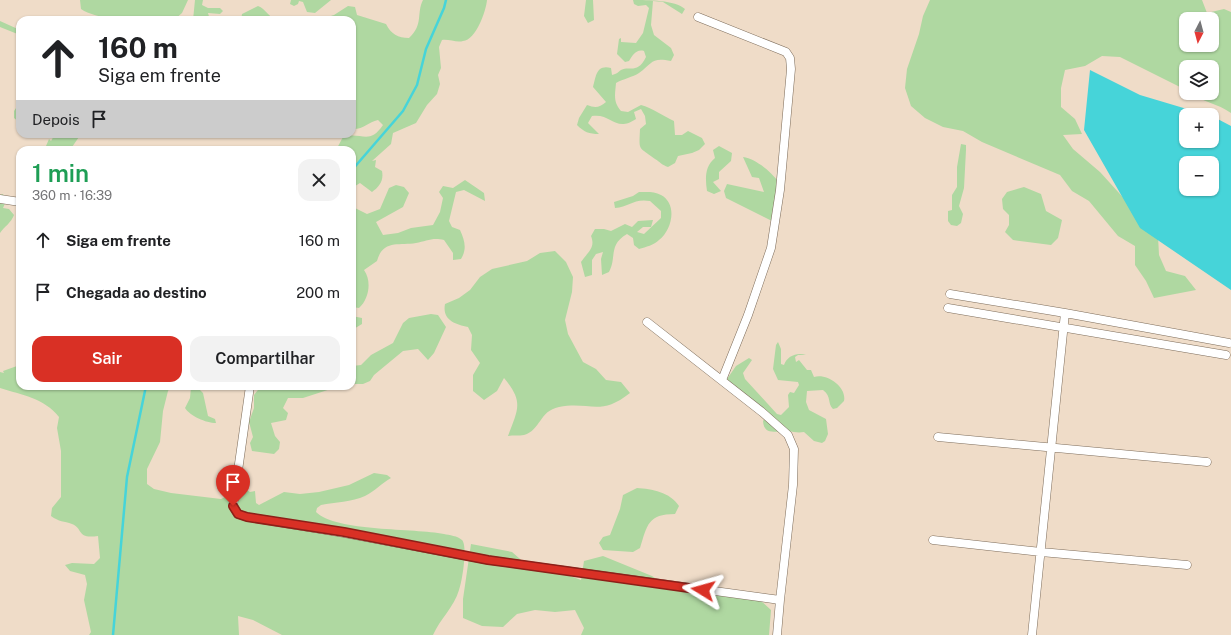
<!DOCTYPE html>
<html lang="pt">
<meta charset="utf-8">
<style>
:root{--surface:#fff;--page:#f2f2f2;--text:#202124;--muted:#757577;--accent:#d93025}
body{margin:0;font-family:"Public Sans",sans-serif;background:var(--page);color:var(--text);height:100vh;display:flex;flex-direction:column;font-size:15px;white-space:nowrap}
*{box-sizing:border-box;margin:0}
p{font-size:13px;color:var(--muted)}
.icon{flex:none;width:22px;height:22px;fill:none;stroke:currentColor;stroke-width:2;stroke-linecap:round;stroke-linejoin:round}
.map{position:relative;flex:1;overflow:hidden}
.details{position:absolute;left:16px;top:146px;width:340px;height:244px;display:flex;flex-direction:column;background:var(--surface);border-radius:12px;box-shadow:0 1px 3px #0004}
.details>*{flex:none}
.top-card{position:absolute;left:16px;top:16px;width:340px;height:122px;border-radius:12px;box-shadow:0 1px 3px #0004;background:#fff;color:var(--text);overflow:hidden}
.needle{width:26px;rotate:186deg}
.tools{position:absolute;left:1179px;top:12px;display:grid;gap:8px}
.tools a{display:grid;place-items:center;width:40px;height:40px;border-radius:8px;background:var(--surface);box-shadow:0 1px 3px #0004;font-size:20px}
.pin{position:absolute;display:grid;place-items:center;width:34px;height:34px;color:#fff;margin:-41px -17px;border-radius:50% 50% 50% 0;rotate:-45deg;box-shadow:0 0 4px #0007}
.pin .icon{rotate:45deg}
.me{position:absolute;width:44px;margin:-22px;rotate:278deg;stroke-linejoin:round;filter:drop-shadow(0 0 3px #0008)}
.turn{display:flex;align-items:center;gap:14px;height:84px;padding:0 16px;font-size:18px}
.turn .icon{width:52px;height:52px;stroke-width:2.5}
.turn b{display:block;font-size:28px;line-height:34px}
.then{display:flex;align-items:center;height:38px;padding:0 16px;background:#0003;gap:8px;font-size:15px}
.round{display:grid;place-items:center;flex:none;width:42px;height:42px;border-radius:12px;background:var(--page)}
.head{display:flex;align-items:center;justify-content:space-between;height:68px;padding:0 16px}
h1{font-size:24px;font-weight:600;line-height:30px;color:#1e9e55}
.primary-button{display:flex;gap:8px;margin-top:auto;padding:8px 16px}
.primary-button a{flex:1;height:46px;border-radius:12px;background:var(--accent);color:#fff;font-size:16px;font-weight:600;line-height:46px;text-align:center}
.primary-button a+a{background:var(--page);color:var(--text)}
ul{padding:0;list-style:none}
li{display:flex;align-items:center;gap:12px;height:52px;padding:0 16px}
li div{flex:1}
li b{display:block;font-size:15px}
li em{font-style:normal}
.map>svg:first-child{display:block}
</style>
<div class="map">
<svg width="1231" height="635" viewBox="0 0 1231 635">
<rect width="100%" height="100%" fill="#efdcc8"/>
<!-- green -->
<path fill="#afd8a1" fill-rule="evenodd" d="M80 0H188L182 13 174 20H109C100 15 89 15 81 9Z
M195 0H203L202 5 208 8H220L223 11 220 14 208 13 210 20H193Z
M291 0H331L315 13 307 12 303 2 299 1 298 4 294 6 290 4Z
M423 0H487C486 11 476 40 463 41 457 43 449 39 442 40L439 47 441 68 438 75 440 84 437 94 427 105 416 123 393 133 391 144 372 161 376 160 375 167 382 171C384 181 379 187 372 192L360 183 352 188V150H336L343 137C361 131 369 146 383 125L378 120C368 122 363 130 352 129V20H318L334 15 348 6 355 7 357 15 386 24C391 34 398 38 409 38 424 24 416 14 423 0Z
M586 0H593L594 20 588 23 584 16Z
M633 0C648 0 675 0 685 9L682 14 663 2 653 1 651 25 654 35 671 48 674 55 671 61C651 57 653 63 639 73 633 77 623 79 616 83 615 95 613 102 621 111L628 112 641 105C652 108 663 116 674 121L675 135H682L688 131 702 138 705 144 699 150 692 153 678 156 675 163 668 167C662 165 660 162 655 159 638 146 639 152 640 129L646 124 645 116 641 109 634 112 636 119C615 133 612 113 592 116L588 123 599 134C589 134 584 132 577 125L579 118 587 105C595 108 599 108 606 102L593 87C596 77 596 64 611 68L612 75C617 74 618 72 621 70 630 65 637 75 646 57L644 51C636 49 633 55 629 61L625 62 617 54 619 39 621 38V42L636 43 643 33 649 8 646 5 638 6 634 4Z
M930 0H1202L1207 13 1224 9 1231 12V113C1217 103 1204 103 1191 93H1212V67H1186V90L1120 57 1102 56 1085 66 1065 70 1061 88V107L1075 119 1082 134 1063 135 1073 149 1100 172 1158 236 1159 255 1166 271 1185 276 1196 290 1154 298 1146 281 1135 265V246L1118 236 1089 201 1072 191 1060 175 982 142 963 131 943 127 925 118 911 106 905 88 907 69 919 34 923 16ZM1186 19H1212V45H1186Z
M258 6C266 9 268 17 277 20H241L242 14Z
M0 21 20 30V35L0 27Z
M20 102V123L14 118V111Z
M55 134H81L70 150H47L46 146 49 139 51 141Z
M961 144 966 145V150L964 188 959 206 963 214 961 223 957 226 951 225 948 221V211L952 210V195L957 187V167Z
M719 146 732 153 731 161 719 172V179L713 182 721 191 714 194 707 191C705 178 705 166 715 158L713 150Z
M743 157C756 159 770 171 778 181L772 221 726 198 724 191 727 184 764 192 759 178 752 177Z
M465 180 484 193 485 201 464 190 456 192 449 221 452 227 460 230C465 241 467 249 461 259L453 260V253L444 240C433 237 426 241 416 243 399 246 383 239 377 261L364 270C372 281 369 299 359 308L352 307V201L355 208 367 214 380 209 389 188 396 185 404 187 409 193 403 207 376 222 383 235 398 233 411 228 433 225 440 212 443 198 439 192 443 186 453 188Z
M1024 187 1041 194 1046 211 1062 220 1058 238 1051 245 1013 240 1005 232 1009 225V215L1003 209 1002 199 1007 192Z
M639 192C646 192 654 191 661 195 678 204 672 230 659 240 654 245 646 247 639 249L634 245 633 238 627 234C608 245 617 257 609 272L602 275 601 259 603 252 596 254 592 260V275L585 277 581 262C587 253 596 248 591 236L595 229H604L611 231 625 224 632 227 638 221 653 220 651 227H643L637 232 644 234 661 218V211L650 201C634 198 629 207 615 208L614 202 633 196Z
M3 194 6 201 3 208 9 209 14 215C11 223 5 226 0 233V195Z
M555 251 566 262 573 277 572 292 565 320 568 334 583 362 596 369 606 380 621 382 630 393C600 417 590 401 559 407 539 411 541 430 524 435 519 436 513 435 508 436 518 409 524 402 504 378L497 391 484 400 473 391V375L480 363 471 350 472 335 468 327C455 324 442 320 445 304L459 298 470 290 480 277 492 269 527 261 540 253Z
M431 314 438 315 446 327 434 353 428 360 418 349 403 351 374 375 370 381 363 384H352V366L361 365 371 355 393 343 403 323 409 318Z
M352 316 362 318V324L352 330Z
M778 342 781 349V364L784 365C787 356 797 352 806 355H798L795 357 796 362 799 360 807 370H811L814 377C827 373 847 387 844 401L837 408 833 409C827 403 832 397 823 390L807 391 806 402 809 410 826 419 828 434 825 441 822 443 814 441 804 432C798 433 794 432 788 431 778 430 764 437 763 421L765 418 760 405 729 383 727 379 736 366 749 358 752 360 743 373 745 379 777 414 781 415 789 407 788 395 790 392 794 393 799 385 798 382 778 380 773 369 776 345Z
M17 366H20V386H55L63 389 76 386 115 388 120 386H171L168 391 163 411 160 442 147 469V484L154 489 171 493 221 499 243 488 250 492 255 491 256 503 259 505 284 492 300 494 319 492 349 485 374 473 387 475 391 478C382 483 375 491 365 496 352 502 335 502 321 505L317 508 316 512C336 532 415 528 444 534 449 535 458 536 462 540 468 546 462 582 459 590 454 607 440 619 433 635H282L253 620 238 616 239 635H89L91 632 84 600 87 584 85 575 70 571 65 565 72 563 94 564 100 558 98 536C76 539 84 529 72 524 64 521 59 522 51 516L52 508 61 497V451L57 428 59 417C44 398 22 395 0 388V372L4 373 3 371Z
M196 386 203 393 208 416 215 419 216 423C206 423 190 416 185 408L190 398 191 387Z
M261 386H340L303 398H288L283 408 288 413 286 420 271 423 275 436 280 442 279 449 274 454 252 451 250 443 253 437 249 422 254 408V395Z
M637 488C652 489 670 492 679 506L675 514C648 514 647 525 640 548L633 552 603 550 599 543 603 537 610 535 620 509 623 495Z
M471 544 512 552 527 565 565 574 581 580 584 561 603 556 652 576 667 586 760 600 771 610 769 635H581L584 628 575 610 555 612 535 610 517 614 503 627 482 626 463 618V599Z"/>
<!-- water -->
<path fill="#46d4d9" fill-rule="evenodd" d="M1090 70 1140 95 1207 115H1186V141H1212V116L1231 126V290L1140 228 1084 130ZM1186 163H1212V189H1186Z"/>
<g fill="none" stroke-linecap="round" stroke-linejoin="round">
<!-- stream -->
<path stroke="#46d4d9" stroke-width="2.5" d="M352 170 403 111 417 85 426 49 444 8 446 0
M113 635 127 477 146 386"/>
<!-- minor casing -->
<g stroke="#7e6d5b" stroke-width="9">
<path id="minor" d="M698 17 786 52 790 58 791 69 780 190 771 248 748 315 722 380
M0 199 20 202
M950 294 1065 313 1229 343
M948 308 1226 355
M647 322 762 412 788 435 794 449 793 485 780 600
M250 386 233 506 238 514 247 517 344 533 488 560 780 600 777 635
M938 437 1207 462
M933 540 1041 552 1187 565
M1032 635 1065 313"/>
</g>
<!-- minor -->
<use href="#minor" stroke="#fff" stroke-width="8"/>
</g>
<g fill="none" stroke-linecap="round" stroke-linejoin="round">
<!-- route casing -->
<g stroke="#8d1f18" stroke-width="10">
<path id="route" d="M233 506 238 514 247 517 344 532 488 560 703 590"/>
</g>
<!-- route -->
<use href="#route" stroke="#d93025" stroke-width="7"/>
</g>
</svg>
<div class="tools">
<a><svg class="needle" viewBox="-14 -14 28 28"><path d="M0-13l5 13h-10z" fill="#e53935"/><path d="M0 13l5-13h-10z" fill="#757577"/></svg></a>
<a><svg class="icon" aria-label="layers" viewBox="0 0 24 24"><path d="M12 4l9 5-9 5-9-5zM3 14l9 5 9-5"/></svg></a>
<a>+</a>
<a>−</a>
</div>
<div class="pin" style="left:233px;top:506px;background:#d93025"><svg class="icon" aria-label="arrive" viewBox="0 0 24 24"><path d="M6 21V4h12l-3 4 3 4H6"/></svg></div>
<svg class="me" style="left:703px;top:590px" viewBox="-20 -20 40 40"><path d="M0-17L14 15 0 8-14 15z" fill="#d93025" stroke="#fff" stroke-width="4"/></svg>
<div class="top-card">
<div class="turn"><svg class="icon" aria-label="ahead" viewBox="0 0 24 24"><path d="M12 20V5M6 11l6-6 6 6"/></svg><div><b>160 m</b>Siga em frente</div></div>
<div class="then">Depois<svg class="icon" aria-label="arrive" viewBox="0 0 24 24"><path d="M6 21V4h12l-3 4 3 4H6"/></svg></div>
</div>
<section class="details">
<div class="head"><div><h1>1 min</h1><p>360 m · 16:39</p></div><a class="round"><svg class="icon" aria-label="close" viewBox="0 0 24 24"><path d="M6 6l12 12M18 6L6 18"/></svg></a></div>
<ul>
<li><svg class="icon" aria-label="ahead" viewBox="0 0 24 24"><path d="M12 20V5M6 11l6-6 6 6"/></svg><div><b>Siga em frente</b></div><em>160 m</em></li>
<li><svg class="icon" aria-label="arrive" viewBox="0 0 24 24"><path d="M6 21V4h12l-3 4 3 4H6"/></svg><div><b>Chegada ao destino</b></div><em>200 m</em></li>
</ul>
<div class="primary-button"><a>Sair</a><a>Compartilhar</a></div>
</section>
</div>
